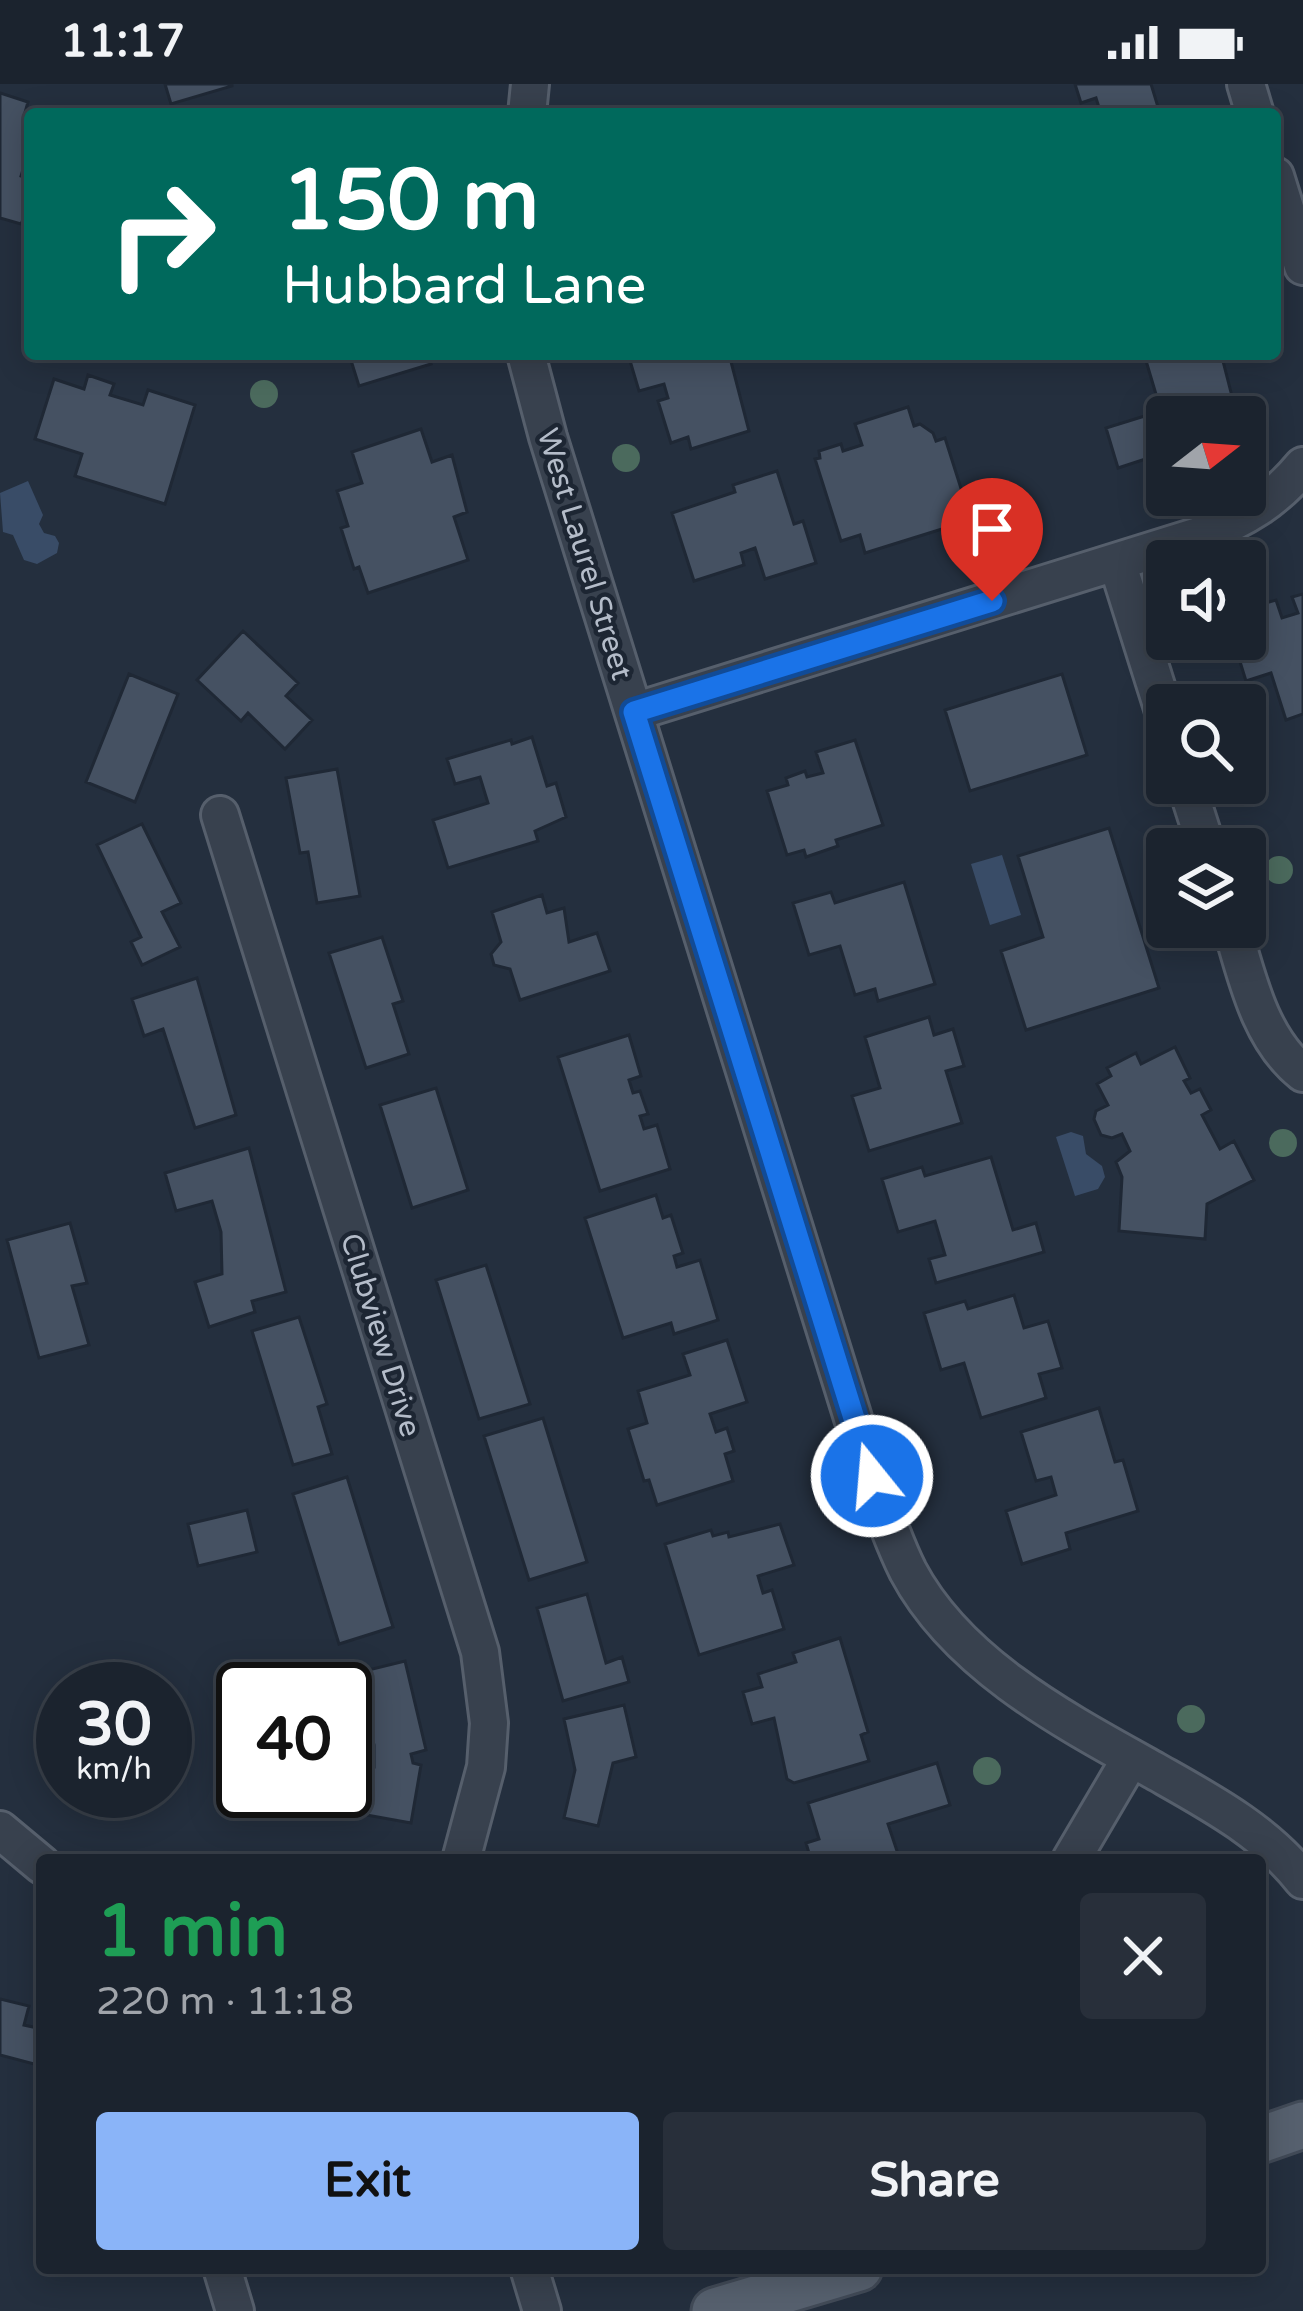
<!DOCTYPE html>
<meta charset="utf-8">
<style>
:root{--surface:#1b232e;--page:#282f3a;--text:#f1f3f6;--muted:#a0a4aa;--line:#39404a;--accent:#8ab4f8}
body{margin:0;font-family:"Varela Round",sans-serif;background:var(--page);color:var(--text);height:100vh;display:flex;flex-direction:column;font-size:45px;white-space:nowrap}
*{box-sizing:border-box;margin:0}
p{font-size:39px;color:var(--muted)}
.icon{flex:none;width:66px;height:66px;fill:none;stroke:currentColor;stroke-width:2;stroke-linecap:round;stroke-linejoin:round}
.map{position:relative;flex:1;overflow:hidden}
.panel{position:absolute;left:36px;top:1770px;width:1230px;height:420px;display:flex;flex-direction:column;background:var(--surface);border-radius:12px;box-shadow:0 6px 30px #0003,0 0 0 3px var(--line)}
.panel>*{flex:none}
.hud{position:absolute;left:24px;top:24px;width:1257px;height:252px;border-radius:12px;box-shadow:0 6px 30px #0003,0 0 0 3px var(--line);background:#00695c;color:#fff;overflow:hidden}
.needle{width:78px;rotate:73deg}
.buttons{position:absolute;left:1146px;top:312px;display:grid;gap:24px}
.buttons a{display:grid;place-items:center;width:120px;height:120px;border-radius:12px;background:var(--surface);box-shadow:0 6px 30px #0003,0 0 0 3px var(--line);font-size:60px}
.speed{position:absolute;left:36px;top:1578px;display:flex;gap:24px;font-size:60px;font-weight:700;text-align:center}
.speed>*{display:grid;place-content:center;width:156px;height:156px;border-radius:50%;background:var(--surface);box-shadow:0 6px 30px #0003,0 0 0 3px var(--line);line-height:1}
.speed small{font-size:30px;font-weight:400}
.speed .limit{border:6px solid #111;border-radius:18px;background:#fff;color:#111}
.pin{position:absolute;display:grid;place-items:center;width:102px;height:102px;color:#fff;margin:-123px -51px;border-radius:50% 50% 50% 0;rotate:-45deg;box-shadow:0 0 12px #0007}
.pin .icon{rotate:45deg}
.me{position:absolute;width:132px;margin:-66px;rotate:343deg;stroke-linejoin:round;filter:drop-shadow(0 0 9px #0008)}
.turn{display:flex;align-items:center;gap:42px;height:252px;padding:0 60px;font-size:54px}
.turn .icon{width:156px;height:156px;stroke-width:2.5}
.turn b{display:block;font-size:84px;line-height:102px}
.round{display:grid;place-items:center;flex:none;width:126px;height:126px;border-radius:12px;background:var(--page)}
.overview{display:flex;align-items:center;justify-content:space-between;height:204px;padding:0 60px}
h1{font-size:72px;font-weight:700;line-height:90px;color:#1e9e55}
.primary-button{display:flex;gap:24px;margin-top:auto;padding:24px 60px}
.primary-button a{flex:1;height:138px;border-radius:12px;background:var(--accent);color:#111;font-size:48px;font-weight:700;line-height:138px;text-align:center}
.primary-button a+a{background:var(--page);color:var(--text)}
.status{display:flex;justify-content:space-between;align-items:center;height:84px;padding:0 60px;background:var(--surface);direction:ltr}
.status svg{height:33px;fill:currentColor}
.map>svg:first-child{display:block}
</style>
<div class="status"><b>11:17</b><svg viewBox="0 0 49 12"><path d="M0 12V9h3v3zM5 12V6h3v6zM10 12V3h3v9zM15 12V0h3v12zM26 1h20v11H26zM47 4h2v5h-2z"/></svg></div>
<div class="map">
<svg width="1303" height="2227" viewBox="0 0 1303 2227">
<rect width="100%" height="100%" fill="#242f3e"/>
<!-- water -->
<path fill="#394c67" d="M28 397 43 431 39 440 44 449 55 452 59 459 57 469 37 480 24 476 13 451 3 448 0 409Z
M1002 771 1021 831 990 841 971 780Z
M1071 1048 1083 1052 1086 1070 1102 1082 1105 1093 1098 1105 1075 1112 1056 1053Z"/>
<!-- building -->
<path fill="#455162" stroke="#1f2835" stroke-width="3" d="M165 0H232V2L171 20Z
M1075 0H1151L1158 23 1134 30H1101L1096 14 1081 19Z
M0 9 28 18 24 32 30 34V63L21 92 30 95V119L21 140 0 134Z
M349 270H427L431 280 359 302Z
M628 270H729L749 347 691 365 688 353 671 359 658 317 668 314 664 300 639 307Z
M1144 270H1239L1223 277 1237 332 1167 333V368L1118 384 1106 344 1161 327Z
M88 291 114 300 110 311 143 321 148 306 195 321 165 420 75 392 82 370 35 355 54 295 84 305Z
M908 323 914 342 920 340 933 349 936 357 945 354 971 436 865 469 860 451 841 457 815 375 820 374 819 367 841 360 843 367 862 361 855 340Z
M421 345 432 378 452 371 467 428 454 433 468 476 368 509 359 483 354 485 341 444 348 442 337 407 362 399 352 368Z
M777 387 794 440 803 437 816 479 765 495 755 464 741 469 744 481 694 497 672 429 735 408 733 401Z
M1303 510V630L1286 636 1271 589 1246 597 1233 555H1245V525L1276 516 1282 534 1298 529 1292 513Z
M243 547 298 599 286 612 312 636 285 665 248 629 241 637 197 596Z
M129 590 178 610 135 718 86 698Z
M1062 590 1087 671 970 707 945 626Z
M532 653 547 702 556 699 566 733 535 747 538 757 448 784 433 736 488 719 480 693 455 700 447 675 511 656 512 660Z
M855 656 883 741 836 756 838 762 806 773 804 766 787 771 767 707 788 701 786 694 805 687 807 693 823 689 816 668Z
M337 685 360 812 317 819 308 768 300 769 286 694Z
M142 740 181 819 162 828 180 863 142 881 131 858 141 853 97 761Z
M1109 744 1159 904 1026 946 1001 867 1043 853 1018 772Z
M904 798 935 900 878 917 875 905 855 911 840 862 809 871 793 819 831 808 835 819Z
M542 811 547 829 564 824 569 858 597 849 610 887 520 916 510 885 494 881 491 870 501 858 492 828Z
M382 853 403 917 393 920 409 970 366 984 329 869Z
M197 894 236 1031 195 1044 163 945 144 952 132 915Z
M929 933 934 951 953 945 964 982 946 987 962 1039 869 1067 852 1012 880 1004 865 953Z
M629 951 641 992 629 996 633 1009 640 1007 648 1030 640 1032 644 1045 657 1041 670 1085 600 1107 558 973Z
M1175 963 1190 994 1184 997 1191 1009 1200 1005 1211 1026 1202 1031 1220 1065 1234 1057 1254 1096 1207 1120 1205 1155 1119 1147 1122 1093 1116 1078 1130 1067 1122 1050 1112 1054 1101 1051 1094 1035 1096 1027 1108 1021 1097 1000 1111 992 1107 984 1136 969 1141 980Z
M436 1004 468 1106 412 1124 380 1021Z
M249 1064 286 1208 252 1217 255 1228 209 1243 195 1198 222 1190 221 1148 212 1117 176 1127 165 1089Z
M991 1073 1013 1146 1036 1139 1044 1168 936 1199 929 1175 945 1171 935 1137 898 1148 882 1095 922 1083 925 1092Z
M656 1111 663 1134 671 1131 683 1169 674 1172 677 1183 700 1176 718 1236 674 1250 671 1239 623 1254 585 1134Z
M70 1139 87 1199 72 1202 89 1261 39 1274 7 1156Z
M486 1181 530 1320 479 1335 436 1196Z
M1014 1211 1024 1244 1048 1237 1062 1284 1039 1290 1046 1314 981 1334 964 1279 941 1286 924 1229 965 1217 968 1225Z
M299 1233 327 1320 318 1323 332 1370 293 1381 252 1247Z
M727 1256 747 1318 710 1330 716 1348 727 1344 734 1367 725 1370 733 1397 657 1421 649 1396 644 1397 628 1345 647 1339 638 1307 690 1291 683 1270Z
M1099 1324 1115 1378 1123 1376 1138 1427 1066 1449 1070 1465 1022 1480 1006 1427 1056 1411 1051 1393 1036 1397 1021 1348Z
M543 1334 587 1478 529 1496 484 1352Z
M347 1393 393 1543 339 1560 293 1410Z
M247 1426 257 1468 198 1482 188 1440Z
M780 1440 794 1481 758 1492 763 1509 772 1506 784 1545 699 1571 665 1460 711 1446 713 1452 728 1448 729 1453Z
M587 1510 606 1579 622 1573 629 1598 563 1617 537 1524Z
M840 1554 868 1648 861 1651 869 1677 794 1699 787 1695 774 1634 752 1640 743 1608 762 1603 758 1590 796 1578 793 1569Z
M405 1577 426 1666 411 1670 413 1679 421 1681 411 1739 361 1730 346 1684 374 1683V1661L356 1589Z
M624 1621 636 1673 613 1679 598 1742 564 1734 575 1686 564 1635Z
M937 1679 950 1721 888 1740 900 1776H811L806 1759 819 1755 808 1719Z
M0 1915 29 1922 24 1941 42 1945 34 1980 0 1971Z"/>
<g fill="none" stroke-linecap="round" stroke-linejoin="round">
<!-- minor casing -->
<g stroke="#565f6c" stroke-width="42">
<path id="minor" d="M1246 0 1255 30
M527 30 530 0
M1275 92 1303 182
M526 270 548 353 871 1392C882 1424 893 1457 908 1487 958 1581 1065 1637 1155 1687 1208 1717 1265 1747 1303 1796
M1117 478 1167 637
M634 628 1202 451C1244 435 1274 417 1303 382
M1186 699 1207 765
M220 731 480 1568 489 1639 486 1683 461 1776
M1232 843C1247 894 1260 955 1303 989
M0 1746 42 1781
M1071 1776 1131 1674
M222 2184 235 2227
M529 2184 542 2227"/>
</g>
<!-- major casing -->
<g stroke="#414a57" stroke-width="51">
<path id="major" d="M1260 2056 1303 2041
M715 2227 859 2184"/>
</g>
<!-- minor -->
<use href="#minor" stroke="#38414e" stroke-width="36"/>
<!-- major -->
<use href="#major" stroke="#56606e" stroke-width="45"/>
</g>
<!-- trees -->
<g fill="#4b6a5d">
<circle cx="264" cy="310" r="14"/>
<circle cx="626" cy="374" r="14"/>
<circle cx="1279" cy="786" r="14"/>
<circle cx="1283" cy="1059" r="14"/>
<circle cx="1191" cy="1635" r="14"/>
<circle cx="987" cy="1687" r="14"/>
</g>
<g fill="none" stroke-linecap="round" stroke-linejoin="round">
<!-- route casing -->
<g stroke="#114b97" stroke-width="30">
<path id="route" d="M872 1392 634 628 992 517"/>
</g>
<!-- route -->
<use href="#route" stroke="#1a73e8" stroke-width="21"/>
</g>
<g text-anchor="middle" stroke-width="9" stroke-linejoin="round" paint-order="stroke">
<!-- street labels -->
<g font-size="30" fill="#b4bcc9" stroke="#1d2633">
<text transform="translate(585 470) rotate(73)" y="10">West Laurel Street</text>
<text transform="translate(381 1251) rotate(73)" y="10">Clubview Drive</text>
</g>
</g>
</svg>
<div class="buttons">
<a><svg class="needle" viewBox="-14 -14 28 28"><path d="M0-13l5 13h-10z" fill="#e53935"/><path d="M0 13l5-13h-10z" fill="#a0a4aa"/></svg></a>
<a><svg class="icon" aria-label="sound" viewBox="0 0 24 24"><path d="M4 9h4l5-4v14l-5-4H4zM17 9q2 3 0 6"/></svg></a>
<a><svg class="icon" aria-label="search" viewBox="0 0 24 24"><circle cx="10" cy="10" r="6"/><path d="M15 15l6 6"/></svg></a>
<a><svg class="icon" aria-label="layers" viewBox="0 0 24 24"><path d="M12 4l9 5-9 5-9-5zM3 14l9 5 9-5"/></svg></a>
</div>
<div class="speed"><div>30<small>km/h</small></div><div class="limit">40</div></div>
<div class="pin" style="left:992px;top:517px;background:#d93025"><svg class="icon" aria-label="arrive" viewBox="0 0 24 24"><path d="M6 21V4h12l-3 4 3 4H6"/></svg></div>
<svg class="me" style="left:872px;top:1392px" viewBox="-20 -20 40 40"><circle r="17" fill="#1a73e8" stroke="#fff" stroke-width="3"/><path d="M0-11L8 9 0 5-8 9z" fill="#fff"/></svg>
<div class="hud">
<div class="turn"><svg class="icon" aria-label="right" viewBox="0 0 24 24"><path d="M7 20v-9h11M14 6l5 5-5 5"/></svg><div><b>150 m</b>Hubbard Lane</div></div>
</div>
<section class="panel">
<div class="overview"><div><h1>1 min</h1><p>220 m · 11:18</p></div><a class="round"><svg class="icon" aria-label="close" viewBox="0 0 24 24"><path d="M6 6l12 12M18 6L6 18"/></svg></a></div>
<div class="primary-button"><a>Exit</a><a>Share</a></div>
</section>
</div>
